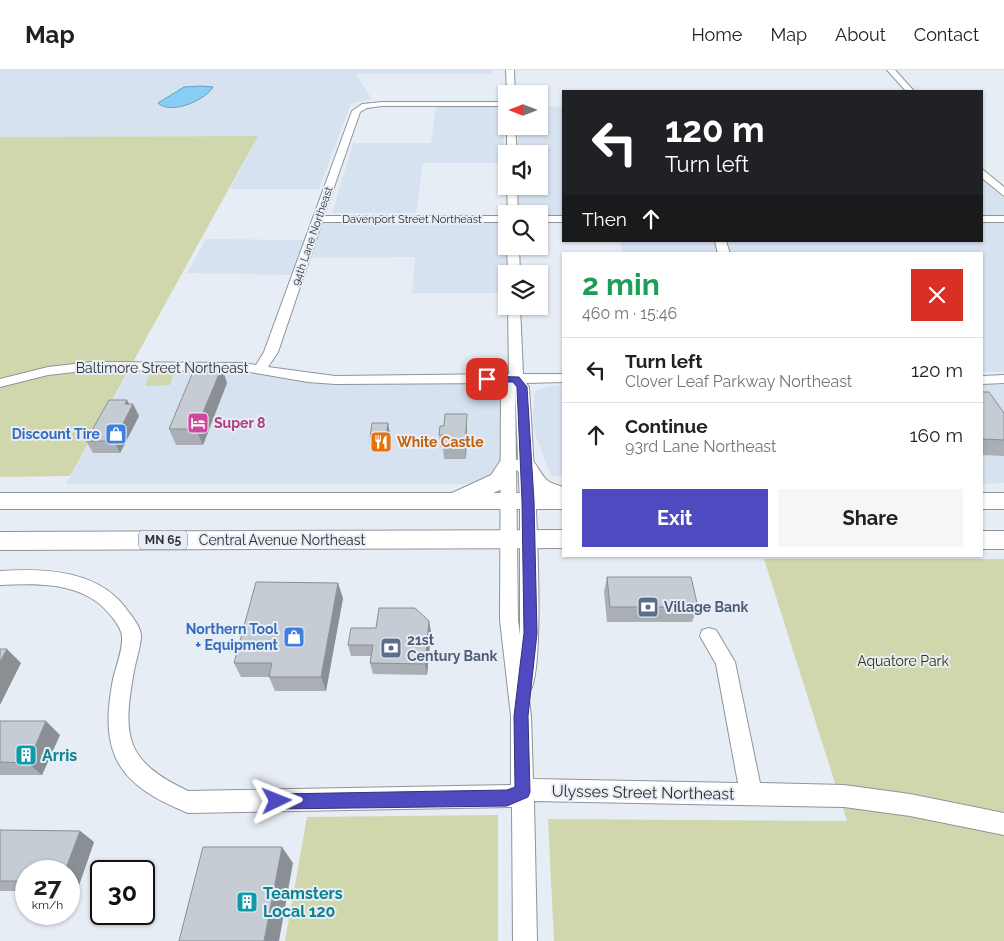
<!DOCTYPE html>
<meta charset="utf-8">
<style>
:root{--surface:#fff;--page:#f6f6f6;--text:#202124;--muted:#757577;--line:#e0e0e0;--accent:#504ac1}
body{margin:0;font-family:Raleway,sans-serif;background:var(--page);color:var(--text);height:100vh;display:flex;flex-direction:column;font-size:19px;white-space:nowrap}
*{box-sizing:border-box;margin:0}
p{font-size:16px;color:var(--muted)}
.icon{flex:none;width:28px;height:28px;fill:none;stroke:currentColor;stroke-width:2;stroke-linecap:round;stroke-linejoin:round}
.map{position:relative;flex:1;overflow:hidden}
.side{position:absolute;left:562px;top:182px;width:421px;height:305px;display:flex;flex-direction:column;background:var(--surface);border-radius:0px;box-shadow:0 1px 4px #0004}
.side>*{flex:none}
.top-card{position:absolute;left:562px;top:20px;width:421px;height:152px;border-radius:0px;box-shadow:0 1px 4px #0004;background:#202124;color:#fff;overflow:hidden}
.needle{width:32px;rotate:270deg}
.controls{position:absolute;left:498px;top:15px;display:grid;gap:10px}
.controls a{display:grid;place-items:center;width:50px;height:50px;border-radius:0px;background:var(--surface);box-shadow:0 1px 4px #0004;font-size:25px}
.speed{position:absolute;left:15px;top:790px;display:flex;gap:10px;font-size:25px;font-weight:700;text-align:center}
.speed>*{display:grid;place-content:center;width:65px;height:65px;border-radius:50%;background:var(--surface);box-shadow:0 1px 4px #0004;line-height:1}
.speed small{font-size:12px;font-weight:400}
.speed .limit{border:2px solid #111;border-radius:8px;background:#fff;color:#111}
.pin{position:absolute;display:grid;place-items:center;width:42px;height:42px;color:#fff;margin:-21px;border-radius:10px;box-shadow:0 2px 8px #0006}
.me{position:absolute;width:55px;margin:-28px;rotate:88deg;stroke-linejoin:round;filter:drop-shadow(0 0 4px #0008)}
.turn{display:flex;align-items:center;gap:18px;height:105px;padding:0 20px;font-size:22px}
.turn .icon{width:65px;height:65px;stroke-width:2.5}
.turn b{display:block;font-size:35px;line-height:42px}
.then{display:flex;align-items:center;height:48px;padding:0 20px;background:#0003;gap:10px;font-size:19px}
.round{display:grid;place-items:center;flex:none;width:52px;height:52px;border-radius:0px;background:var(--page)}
.summary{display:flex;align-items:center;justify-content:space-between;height:85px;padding:0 20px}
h1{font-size:30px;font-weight:700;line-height:38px;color:#1e9e55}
.primary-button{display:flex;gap:10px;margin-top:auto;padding:10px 20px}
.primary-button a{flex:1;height:58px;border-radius:0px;background:var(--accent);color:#fff;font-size:20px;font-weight:700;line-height:58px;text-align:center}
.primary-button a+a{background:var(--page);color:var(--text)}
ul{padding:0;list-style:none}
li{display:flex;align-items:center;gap:15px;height:65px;padding:0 20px;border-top:1px solid var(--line)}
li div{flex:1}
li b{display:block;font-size:19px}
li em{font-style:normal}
header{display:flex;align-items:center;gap:30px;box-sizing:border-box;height:70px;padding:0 25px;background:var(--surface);border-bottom:1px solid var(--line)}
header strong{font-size:24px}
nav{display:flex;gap:28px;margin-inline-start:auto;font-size:18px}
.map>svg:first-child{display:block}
</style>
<header>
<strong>Map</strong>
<nav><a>Home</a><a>Map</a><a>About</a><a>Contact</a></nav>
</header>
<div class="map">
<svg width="1004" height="871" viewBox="0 0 1004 871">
<rect width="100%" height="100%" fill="#e7edf5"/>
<!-- built -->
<path fill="#d7e2f0" d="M0 0H492V4H356L372 29 351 34 319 119H230L258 66 0 67Z
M436 36H503L504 93H423L416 143H332L353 73H431Z
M564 36V146L518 144V116H539V84H518V56H539V37Z
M983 108 1004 129V147H983Z
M983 149H1004V302H983L982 184H622L620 171H982Z
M311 151 506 153V223H412L415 187 298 188 291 205 187 203 206 169 305 170Z
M130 299H236L300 311 335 313 491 314 502 321 500 391 497 402 487 412 464 414H66Z
M982 312H1004V413L983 414Z
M564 315V406H551L532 356 535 321 549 316Z"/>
<!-- green -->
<path fill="#d1d7ac" d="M258 66 70 406 0 407V67Z
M157 299 174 302 170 315 145 316 150 303Z
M764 489H1004V871H554L548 749 847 751Z
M498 745V871H285L307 747Z"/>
<!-- water -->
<path fill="#87cef5" stroke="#6c9fbb" d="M202 16 213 17C205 31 170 45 158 33L184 17Z"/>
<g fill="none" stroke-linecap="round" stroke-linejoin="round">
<!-- minor casing -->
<g stroke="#8e949b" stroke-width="2">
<path id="minor" d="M506 0H514L515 24H507Z
M887 0H895L914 21H906Z
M382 32H506V36H382L367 38 360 42 324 146H506V152H322L278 282 268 297 335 306 509 304 508 236H520L523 304H564V312L526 313 529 317C531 354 550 611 528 623L531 646 533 709 738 713 716 594 700 566 702 560 709 558 716 560 735 592 760 713 844 715 910 724 1004 743V765L910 746 844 737 534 731 537 871H513L512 737 188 743C122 716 99 688 112 615 114 600 123 582 122 567 122 560 116 552 112 547 86 512 40 513 0 515V501C47 498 102 500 130 544 135 550 142 560 141 568 140 579 136 590 134 601 122 667 125 691 188 721L511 715V646L500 550 501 317 504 313 335 314 308 312 244 301 92 300 48 305 0 317V309L48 297 92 292 244 293 256 295 264 282 352 41 362 34ZM515 318 520 431V565L518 550Z
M507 56H515L517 84H507Z
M982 99 1004 117V126L982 108Z
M507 116H517L518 144H508Z
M539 146H564V152H539Z
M982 146H1004V152H982Z
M715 171H726L730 184H718Z
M507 176H519L520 204H508Z
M1004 305V313L982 314V306Z"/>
</g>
<!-- highway casing -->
<g stroke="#8e949b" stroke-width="2">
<path id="highway" d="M509 387 517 390C536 382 536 401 548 411 552 414 559 415 564 418V439H0V423H452L491 405 501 390ZM517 400 535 423H493L507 417Z
M982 423H1004V439H982Z
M564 460V478L0 480V462Z
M982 461H1004V479H982Z"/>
</g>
<!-- minor -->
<use href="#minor" fill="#fff" fill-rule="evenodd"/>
<!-- highway -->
<use href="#highway" fill="#fff" fill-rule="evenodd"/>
</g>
<!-- wall -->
<path fill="#a9afb5" d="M227 313 203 375H176L169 359Z
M982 322 1004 343V386L982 385Z
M127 330 129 334H133L139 346 120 383H93L86 371Z
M388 353 390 365 388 379H372L370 367Z
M467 356 466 389H444L443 377H440L439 365Z
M607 507 698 537 692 552H607L604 522Z
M343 528 326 621H275L269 607H241L234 593Z
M431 562 427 605 373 604 370 593 371 586H351L348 575Z
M0 651 60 665 42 705H0Z
M0 760 80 761 94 772 77 821H69V801H26V821H0Z"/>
<!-- shaded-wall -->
<path fill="#8a8f94" d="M222 297 227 313 203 375 196 359Z
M127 330 131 338 133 334 139 346 120 383 114 371 125 334Z
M467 344V356L466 389 465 377Z
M388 353 390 365 388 379 386 367Z
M338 513 343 528 326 621 321 607Z
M429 551 431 562 427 605 425 594Z
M7 579 21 593 0 635V592Z
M46 651 60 665 42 705 28 693Z
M80 761 94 772 77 821 69 816V801H65Z
M282 777 293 793 279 871H264Z"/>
<!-- building -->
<path fill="#c5ccd3" stroke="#8a8f94" d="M195 297H222L196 359H169Z
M982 322H989L1004 343V370L982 369Z
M109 330H127L125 334H133L114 371H86Z
M445 344H467L465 377H443L444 365H439L440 356H444Z
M372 353H388L386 367H370Z
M607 507H691L698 537H610Z
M256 512 338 513 321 607H269L272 593H234Z
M379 538H415L429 551 425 594 370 593 373 575H348L351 558H376Z
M0 579H7L0 592Z
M0 651H46L28 693 0 692Z
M0 760 80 761 65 801H26V811H0Z
M203 777H282L264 871H179Z"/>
<!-- route -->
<path fill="#504ac1" stroke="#34307d" d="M487 306 519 307 527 317 534 431 537 563 528 646 530 722 528 727 507 736 277 739 272 737 269 731 272 726 277 724 507 720 515 717 514 646 524 563 522 431 517 317 513 312H484V307Z"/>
<!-- icons -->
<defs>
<g id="hotel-square" transform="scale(1.125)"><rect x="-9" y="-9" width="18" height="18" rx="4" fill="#d1479c" stroke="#e7edf5"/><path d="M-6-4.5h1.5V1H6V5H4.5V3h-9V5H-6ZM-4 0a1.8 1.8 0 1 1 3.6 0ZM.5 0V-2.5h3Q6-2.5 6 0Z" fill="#fff"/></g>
<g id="shop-square" transform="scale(1.125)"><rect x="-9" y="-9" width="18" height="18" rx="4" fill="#3f7fe0" stroke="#e7edf5"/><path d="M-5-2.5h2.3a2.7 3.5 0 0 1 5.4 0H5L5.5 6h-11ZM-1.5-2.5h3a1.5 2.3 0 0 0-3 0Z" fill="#fff"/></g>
<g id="restaurant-square" transform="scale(1.125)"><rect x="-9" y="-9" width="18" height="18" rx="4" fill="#e8710a" stroke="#e7edf5"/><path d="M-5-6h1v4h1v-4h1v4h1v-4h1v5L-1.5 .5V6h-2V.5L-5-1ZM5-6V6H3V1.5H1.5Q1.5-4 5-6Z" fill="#fff"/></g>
<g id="bank-square" transform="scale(1.125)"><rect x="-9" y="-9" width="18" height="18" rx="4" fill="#5c6f8a" stroke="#e7edf5"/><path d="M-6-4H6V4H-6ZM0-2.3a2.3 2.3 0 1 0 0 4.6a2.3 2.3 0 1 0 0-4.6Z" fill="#fff"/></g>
<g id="building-square" transform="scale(1.125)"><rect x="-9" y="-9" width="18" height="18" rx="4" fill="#0f9aa8" stroke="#e7edf5"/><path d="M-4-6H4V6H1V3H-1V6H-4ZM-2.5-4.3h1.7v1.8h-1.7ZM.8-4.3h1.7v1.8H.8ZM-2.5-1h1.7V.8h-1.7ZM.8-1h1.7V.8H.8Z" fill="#fff"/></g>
</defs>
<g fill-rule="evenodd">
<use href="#hotel-square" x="198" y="353"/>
<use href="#shop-square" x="116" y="364"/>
<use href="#restaurant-square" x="381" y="372"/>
<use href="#bank-square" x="648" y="537"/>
<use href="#shop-square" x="294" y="567"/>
<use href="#bank-square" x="391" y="578"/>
<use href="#building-square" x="26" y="685"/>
<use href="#building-square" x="247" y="832"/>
</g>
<g text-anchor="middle" stroke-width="4" stroke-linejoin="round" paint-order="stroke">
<!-- far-street labels -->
<g font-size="11" fill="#2e3033" stroke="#e7edf5">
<text x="412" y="153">Davenport Street Northeast</text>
<text transform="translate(312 166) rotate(-71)" y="4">94th Lane Northeast</text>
</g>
<!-- shield labels -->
<rect fill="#e7edf5" stroke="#66696d" stroke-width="1" x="139" y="460.5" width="48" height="19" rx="4"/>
<g font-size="12" font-weight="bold" fill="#2e3033">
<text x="163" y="474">MN 65</text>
</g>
<!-- street labels -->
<g font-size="14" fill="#2e3033" stroke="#e7edf5">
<text x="162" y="303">Baltimore Street Northeast</text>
<text x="282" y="475">Central Avenue Northeast</text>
</g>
<!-- hotel labels -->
<g font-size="14" font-weight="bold" fill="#b23c85" stroke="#e7edf5" text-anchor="start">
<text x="214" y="358">Super 8</text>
</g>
<!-- shop labels -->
<g font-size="14" font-weight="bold" fill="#366cbe" stroke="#e7edf5" text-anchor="end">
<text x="100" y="369">Discount Tire</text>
<text x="278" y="564">Northern Tool<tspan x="278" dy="16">+ Equipment</tspan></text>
</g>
<!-- food labels -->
<g font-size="14" font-weight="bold" fill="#c56008" stroke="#e7edf5" text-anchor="start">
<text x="397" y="377">White Castle</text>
</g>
<!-- service labels -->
<g font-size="14" font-weight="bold" fill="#4e5e75" stroke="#e7edf5" text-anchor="start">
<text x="664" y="542">Village Bank</text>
<text x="407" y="575">21st<tspan x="407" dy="16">Century Bank</tspan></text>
</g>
<!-- park labels -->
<g font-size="14" fill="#303400" stroke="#e7edf5">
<text x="903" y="596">Aquatore Park</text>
</g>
<!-- near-culture labels -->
<g font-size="16" font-weight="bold" fill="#0d838f" stroke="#e7edf5" text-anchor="start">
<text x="42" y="691">Arris</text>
<text x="263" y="829">Teamsters<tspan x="263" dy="18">Local 120</tspan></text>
</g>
<!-- near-street labels -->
<g font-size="16" fill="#2e3033" stroke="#e7edf5">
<text transform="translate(643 722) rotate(1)" y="6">Ulysses Street Northeast</text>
</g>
</g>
</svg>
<div class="controls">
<a><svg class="needle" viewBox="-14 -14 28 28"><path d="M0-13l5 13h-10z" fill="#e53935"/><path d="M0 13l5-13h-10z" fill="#757577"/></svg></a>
<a><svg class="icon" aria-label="sound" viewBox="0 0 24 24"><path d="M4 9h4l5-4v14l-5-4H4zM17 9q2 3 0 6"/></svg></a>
<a><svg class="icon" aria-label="search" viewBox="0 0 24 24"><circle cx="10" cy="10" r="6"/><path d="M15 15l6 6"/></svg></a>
<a><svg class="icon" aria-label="layers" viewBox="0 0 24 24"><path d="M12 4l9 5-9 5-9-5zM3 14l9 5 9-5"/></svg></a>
</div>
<div class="speed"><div>27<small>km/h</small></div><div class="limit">30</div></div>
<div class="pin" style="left:487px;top:309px;background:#d93025"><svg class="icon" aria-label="arrive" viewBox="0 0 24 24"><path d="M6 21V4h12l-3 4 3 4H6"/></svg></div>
<svg class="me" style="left:277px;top:731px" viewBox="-20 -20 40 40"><path d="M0-17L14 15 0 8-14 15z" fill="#504ac1" stroke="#fff" stroke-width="4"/></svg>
<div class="top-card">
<div class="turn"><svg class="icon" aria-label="left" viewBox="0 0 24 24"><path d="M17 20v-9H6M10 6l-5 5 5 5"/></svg><div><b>120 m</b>Turn left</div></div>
<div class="then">Then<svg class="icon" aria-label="ahead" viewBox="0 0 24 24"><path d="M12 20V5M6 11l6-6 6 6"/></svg></div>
</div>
<section class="side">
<div class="summary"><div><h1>2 min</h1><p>460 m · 15:46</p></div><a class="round" style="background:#d93025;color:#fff"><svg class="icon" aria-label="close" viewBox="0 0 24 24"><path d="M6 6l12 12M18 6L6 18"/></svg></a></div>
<ul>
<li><svg class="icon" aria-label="left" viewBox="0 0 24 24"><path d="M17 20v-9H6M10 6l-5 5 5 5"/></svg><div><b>Turn left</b><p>Clover Leaf Parkway Northeast</p></div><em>120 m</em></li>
<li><svg class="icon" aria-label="ahead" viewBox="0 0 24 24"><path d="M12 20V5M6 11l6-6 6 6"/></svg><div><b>Continue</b><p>93rd Lane Northeast</p></div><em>160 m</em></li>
</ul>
<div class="primary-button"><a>Exit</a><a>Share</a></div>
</section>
</div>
